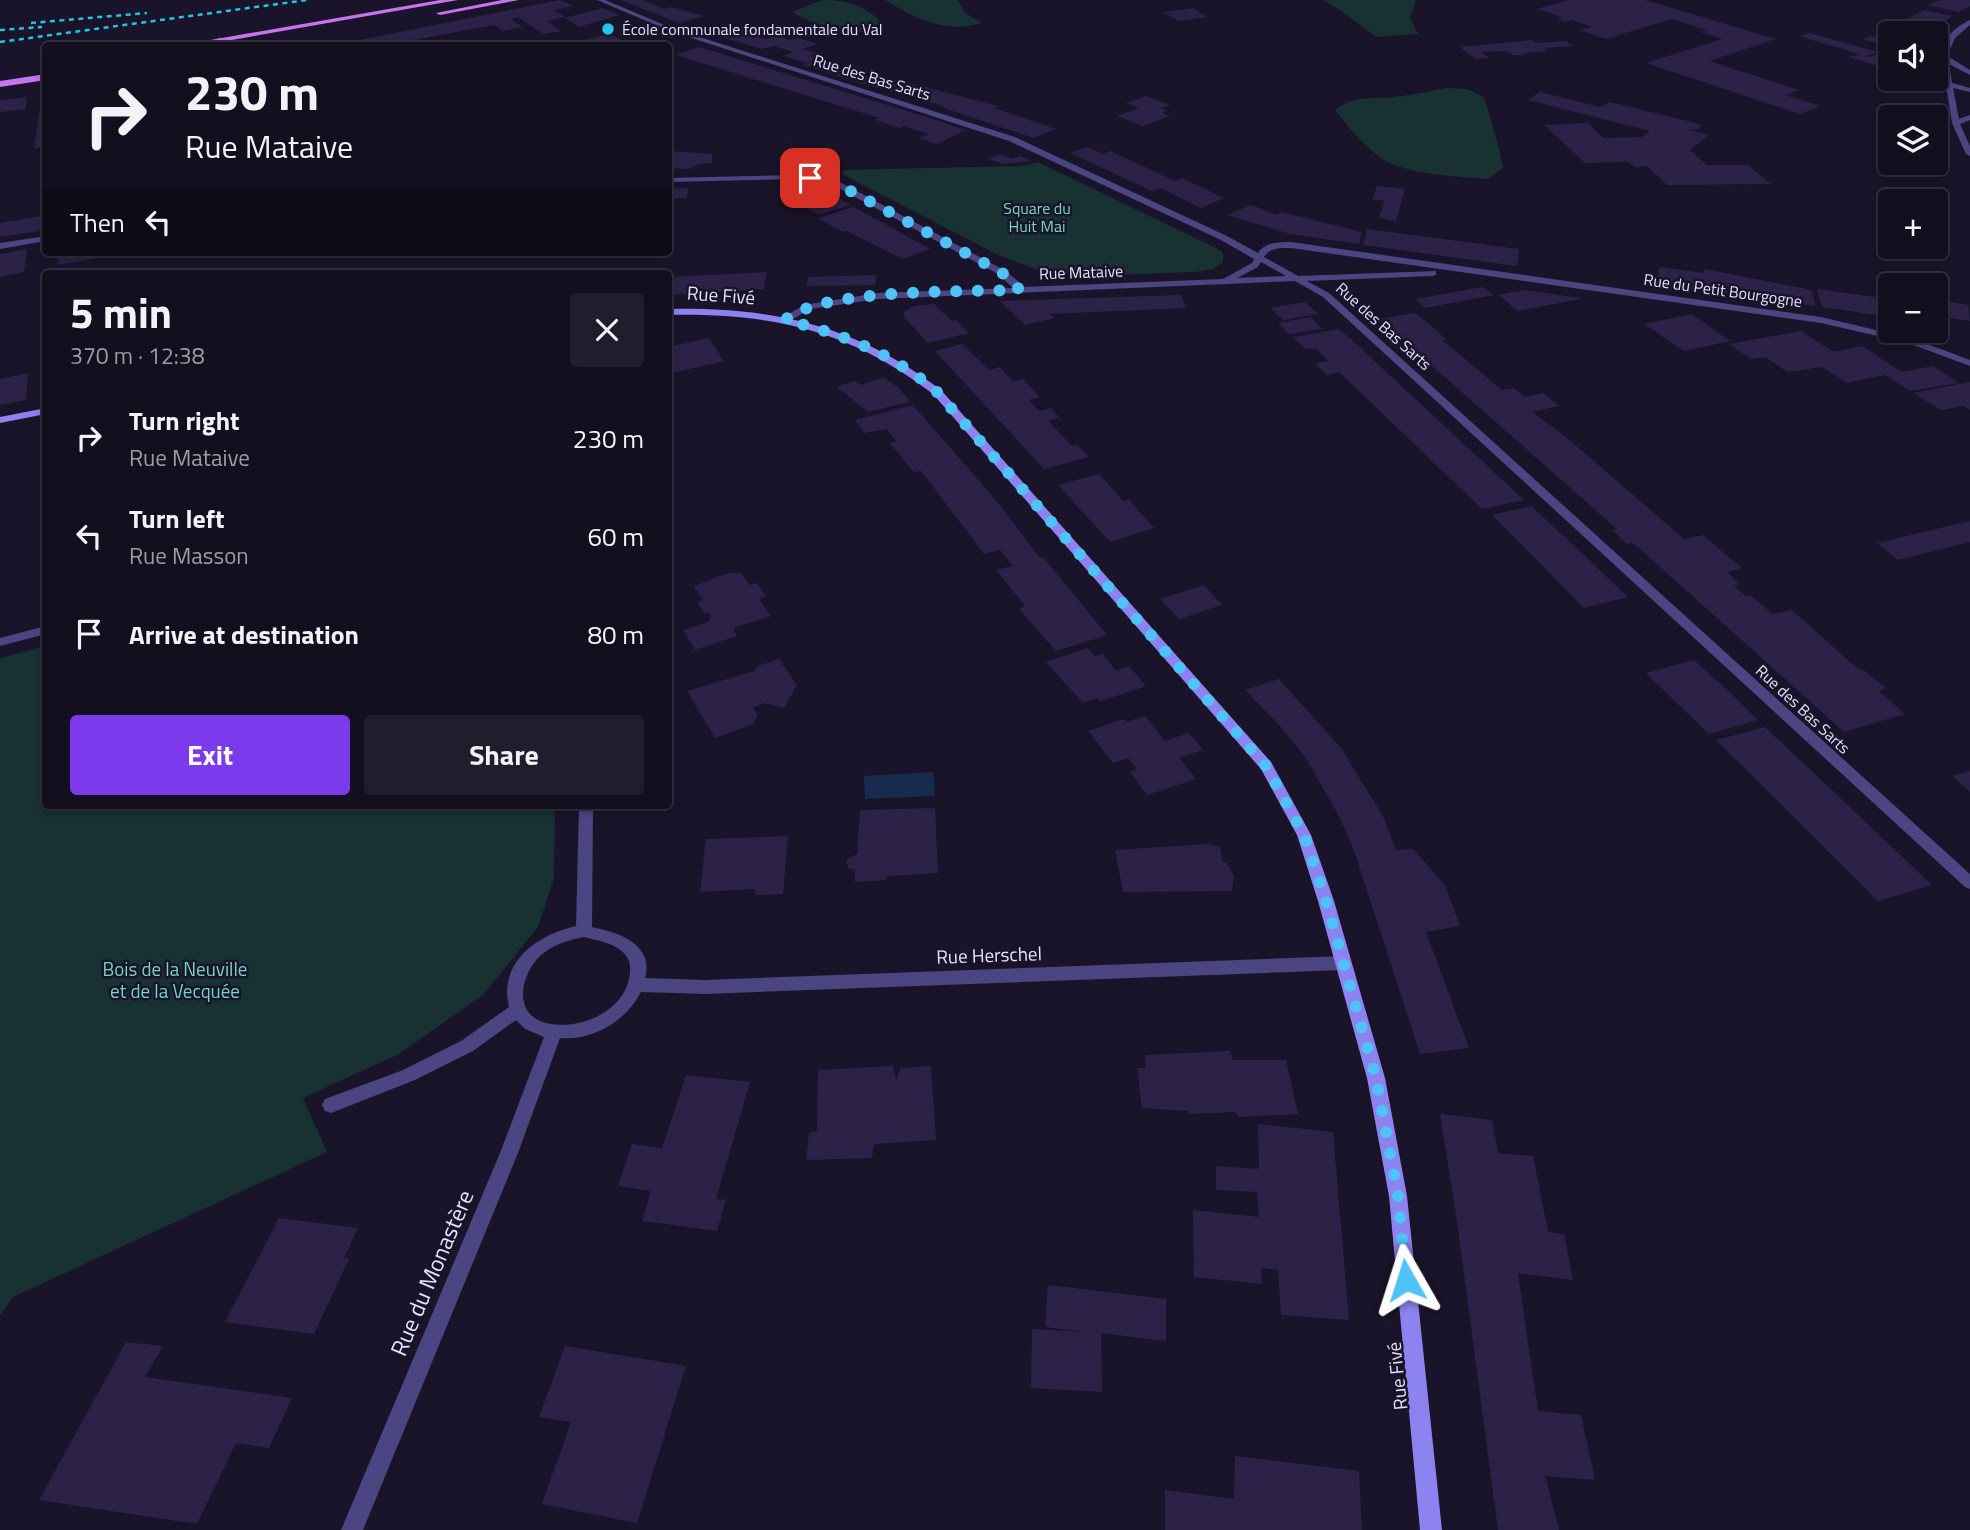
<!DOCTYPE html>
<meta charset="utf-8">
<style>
:root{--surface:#130f1f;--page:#201d2c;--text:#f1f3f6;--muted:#9d9ca4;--line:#322f3d;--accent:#7c3aed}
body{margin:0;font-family:"Titillium Web",sans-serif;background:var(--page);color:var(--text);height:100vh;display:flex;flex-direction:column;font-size:26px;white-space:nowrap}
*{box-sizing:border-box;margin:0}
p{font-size:23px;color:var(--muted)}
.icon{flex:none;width:38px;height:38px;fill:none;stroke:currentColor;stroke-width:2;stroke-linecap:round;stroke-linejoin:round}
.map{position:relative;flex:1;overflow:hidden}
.side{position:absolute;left:42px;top:270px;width:630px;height:539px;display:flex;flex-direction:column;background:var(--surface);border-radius:7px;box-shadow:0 4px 10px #0003,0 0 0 2px var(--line)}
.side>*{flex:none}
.guide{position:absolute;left:42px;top:42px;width:630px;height:214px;border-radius:7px;box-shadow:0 4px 10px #0003,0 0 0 2px var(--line);background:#130f1f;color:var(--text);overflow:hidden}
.controls{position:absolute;left:1878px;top:21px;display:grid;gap:14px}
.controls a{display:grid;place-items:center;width:70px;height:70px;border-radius:7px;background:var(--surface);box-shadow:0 4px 10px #0003,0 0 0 2px var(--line);font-size:35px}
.pin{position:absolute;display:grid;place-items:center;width:60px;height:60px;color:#fff;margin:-30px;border-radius:14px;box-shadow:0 4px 10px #0006}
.me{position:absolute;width:77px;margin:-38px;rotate:354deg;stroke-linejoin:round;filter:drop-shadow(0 0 5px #0008)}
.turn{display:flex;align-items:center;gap:24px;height:147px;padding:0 28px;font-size:32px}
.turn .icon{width:91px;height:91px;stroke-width:2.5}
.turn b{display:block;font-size:49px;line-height:60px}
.then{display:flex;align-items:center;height:66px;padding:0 28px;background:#0003;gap:14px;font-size:26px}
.round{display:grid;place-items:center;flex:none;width:74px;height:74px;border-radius:7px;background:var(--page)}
.overview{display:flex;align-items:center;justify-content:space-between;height:119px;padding:0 28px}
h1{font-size:42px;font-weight:700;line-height:52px}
.primary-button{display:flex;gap:14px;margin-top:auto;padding:14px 28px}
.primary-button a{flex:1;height:80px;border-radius:7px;background:var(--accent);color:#fff;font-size:28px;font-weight:700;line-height:80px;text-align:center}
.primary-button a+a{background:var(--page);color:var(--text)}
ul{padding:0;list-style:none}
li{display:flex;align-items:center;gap:21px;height:98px;padding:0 28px}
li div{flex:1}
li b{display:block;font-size:26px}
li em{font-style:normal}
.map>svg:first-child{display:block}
</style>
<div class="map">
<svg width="1970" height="1530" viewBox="0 0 1970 1530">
<rect width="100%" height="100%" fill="#191429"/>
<!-- green -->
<path fill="#183132" d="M823 0C846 0 865 5 881 22 855 45 819 26 792 12Z
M885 0H958L965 13 982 23C945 34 916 19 885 0Z
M1323 0H1416L1410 18 1418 34 1376 37 1340 10Z
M1446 88 1467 89 1484 97 1499 148 1503 168 1488 179C1460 177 1415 175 1390 163 1369 153 1349 128 1335 110 1354 94 1373 100 1395 97 1412 95 1429 91 1446 88Z
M1038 162 1216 248 1223 253V262L1213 269 1195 272 1086 276 1038 270 998 255 842 174 843 170 1023 166Z
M45 646 46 805H555L554 878 538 927 484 994 399 1054 303 1098 327 1152 13 1297 0 1315V658Z"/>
<!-- water -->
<path fill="#182a4e" d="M933 772 935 796 865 799 864 776Z"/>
<!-- building -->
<path fill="#2c2247" d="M560 0 573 6 554 10 565 17 547 21 561 31 543 34 518 17 511 19 523 27 503 31 494 25 382 46H330Z
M621 0H643L664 9 671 7 704 16 678 23Z
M1569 0H1645L1776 39 1709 61 1799 90 1785 95 1820 106 1800 114 1646 63 1722 39 1701 32 1707 30 1672 19 1606 39 1580 30 1592 27 1572 20 1565 22 1557 19 1562 17 1537 9Z
M1941 0H1970V6L1958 12 1927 5Z
M603 8 620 15 579 27 565 18Z
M1193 8 1208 17 1178 21 1163 12Z
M1925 10 1952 16 1930 31 1890 33V39L1874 35Z
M736 25 759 33 752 35 766 39 776 36 790 40 798 38 818 44 802 49 816 53 807 57 814 55 822 57 807 63 783 56 793 52 774 46 762 49 707 33Z
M1810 33 1878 52 1867 56 1869 57 1878 54 1890 58V70L1849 57 1859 54 1799 36Z
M609 34 636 46H588L579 41Z
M1870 36 1890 41V47L1862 39Z
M1533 40 1537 43 1566 41 1573 46 1544 48 1548 51 1523 53 1526 55H1512L1506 51 1481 52 1489 58 1475 59 1460 47Z
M699 47 936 120 965 130 937 144 919 138 929 134 903 126 900 128 875 120 879 118 676 55Z
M815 61 861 75 875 79 864 84 803 65Z
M886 77 998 106 994 108 1056 129 1034 138 941 107 944 106 867 85Z
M1540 92 1600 107 1610 102 1703 125 1697 130 1686 129 1709 135 1690 150 1707 165H1748L1771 184 1667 185 1647 166 1635 167 1629 162 1585 163 1544 125 1588 123 1603 138 1642 137 1650 131 1528 100Z
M1146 96 1170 105 1161 108 1167 111 1162 113 1170 116 1143 126 1117 116 1139 108 1126 103Z
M27 97 26 109 0 112V100Z
M46 107V147L34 149 40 108Z
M1087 147 1103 154 1110 151 1175 181 1182 178 1224 198 1201 208 1161 188 1152 191 1070 153Z
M672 151 712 154V163L699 164 689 169 668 168V152Z
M1000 154 1012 159 1020 156 1032 161 1003 164 988 159Z
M1377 186 1405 189 1396 221 1379 218 1384 201 1372 199Z
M689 188 686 198H668V189Z
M803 188 821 191 793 198 785 194Z
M826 191 850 205 819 215 794 202Z
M1251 205 1277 215 1281 212 1362 232 1359 244 1290 234 1227 215Z
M853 207 878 220 930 249 903 259 847 231 843 232 818 218Z
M46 215V230L0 237V223Z
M1367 229 1519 249 1517 266 1363 245Z
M27 249 24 272 0 277V254Z
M58 252H126V253L57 265Z
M1659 267 1704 273V269L1812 290 1815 306 1657 285Z
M767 272 764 289 668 295V277Z
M876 275 875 285 807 286 808 277Z
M1483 287 1494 295 1425 308 1415 299Z
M1817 289 1890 299V317L1822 307Z
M1525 290 1581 298V299L1518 311 1498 295Z
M1181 295 1186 308 1050 314 1055 318 1025 325 1000 301Z
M1936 299 1968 305 1970 321 1936 316Z
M1305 302 1319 314 1283 320 1270 308Z
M934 304 952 321 956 320 969 333 928 343 904 317V312L914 306Z
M1416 313 1446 339 1442 340 1502 390 1514 388 1525 397 1543 393 1559 406 1532 412 1566 437 1684 539 1703 535 1742 568 1727 572 1740 584 1734 586 1746 596H1751L1773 614 1792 610 1858 669H1862L1886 688 1879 691 1905 714 1844 732 1640 549 1632 543 1627 544 1612 530 1617 529 1379 319Z
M1692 314 1730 341 1684 351 1644 324Z
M1311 317 1322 329 1289 334 1278 323Z
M1338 329 1352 340 1524 500 1482 509 1339 372 1327 375 1315 363 1329 361 1315 348 1306 349 1293 337Z
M1801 331 1834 352 1862 346 1902 372 1933 366 1959 383 1910 391 1885 375 1847 383 1822 367 1788 372 1765 357 1751 359 1729 344Z
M709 338 724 361 668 374V347Z
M962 344 989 370 1000 367 1013 382 1023 379 1040 397 1029 400 1039 411 1051 408 1059 417 1048 421 1072 446 1077 445 1089 457 1044 469 935 351Z
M28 373 26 400 0 405V379Z
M884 377 900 389 910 402 868 412 837 387 854 381 861 385Z
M1970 382V410L1964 406 1941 410 1913 393Z
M913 405 1000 505 1040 558 1043 557 1107 635 1056 651 1019 609 1025 606 996 570 1013 566 1000 550 984 554 921 471 914 472 890 443 896 441 887 429 865 433 855 420Z
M1099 474 1123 501 1129 500 1154 528 1110 542 1058 485Z
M1531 506 1567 539 1628 597 1584 608 1492 515Z
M1970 521V542L1898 560 1877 543Z
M740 572 750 585 757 583 766 596 759 599 771 616 733 628 737 636 695 650 683 630 708 622 711 617 709 613 705 614 697 602 703 600 694 586 725 574Z
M1204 585 1222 605 1179 619 1160 599Z
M1088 648 1095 656 1103 654 1116 671 1129 666 1146 686 1101 701 1097 698 1083 703 1046 662Z
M779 659 797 685 784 708 764 703 753 708 758 715 753 724 715 738 687 691 754 671 757 666Z
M1694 660 1737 699 1758 720 1709 734 1646 673Z
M1279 679 1341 748 1383 816 1396 850 1413 849 1445 885 1460 926 1426 932 1469 1048 1420 1054 1355 853 1340 818 1306 758 1281 727 1245 690Z
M1145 716 1165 741 1189 733 1203 750 1179 758 1196 779 1147 795 1130 772 1137 769 1128 758 1113 763 1088 731 1124 719 1127 722Z
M1765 727 1836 794 1932 885 1878 901 1716 740Z
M1970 771V792L1952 776Z
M935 808 938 873 887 876 886 880 855 882V870L848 868 846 860 857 854 860 810Z
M788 836 783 894 756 895 755 889 700 892 706 839Z
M1208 844 1220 847 1223 862H1226L1234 876 1232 891 1123 892 1115 850Z
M1230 1051 1233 1060H1286L1298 1114 1239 1117 1235 1112 1190 1114 1188 1111 1142 1108 1137 1068H1146L1145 1055Z
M893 1066 896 1080 901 1068 931 1066 936 1140 874 1144 872 1158 806 1160 809 1133 817 1131 818 1070Z
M686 1075 750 1082 716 1199 726 1200 717 1231 642 1221 651 1191 618 1186 632 1144 662 1148Z
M1440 1114 1492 1120 1498 1153 1533 1156 1548 1232 1564 1234 1573 1280 1518 1273 1538 1411 1581 1415 1595 1480 1545 1476 1559 1530H1498L1457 1221Z
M1258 1124 1333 1132 1349 1320 1281 1315 1278 1270 1261 1268 1262 1284 1194 1277 1193 1210 1259 1217 1257 1192 1216 1190V1166L1259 1169Z
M279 1218 358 1228 344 1258 349 1259 314 1334 225 1322Z
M1048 1285 1166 1299V1341L1101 1333 1102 1392 1031 1388 1032 1329 1087 1332 1045 1327Z
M126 1342 163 1346 145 1377 292 1398 269 1448 236 1443 197 1524 39 1500Z
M565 1346 686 1366 637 1523 542 1504 571 1422 539 1417Z
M1235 1456 1359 1471 1362 1530H1165V1490L1234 1499Z"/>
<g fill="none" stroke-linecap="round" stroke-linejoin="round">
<!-- street -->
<path fill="#4b4582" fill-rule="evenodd" d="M597 0H605L674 29 1015 137 1227 236 1258 253C1265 242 1279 242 1291 242L1821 317 1914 339 1970 360V366L1908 343 1821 323 1291 248C1281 248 1270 247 1264 257L1298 276 1436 271V275L1433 276 1307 281 1329 293 1970 874V889L1965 887 1323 297 1295 281 878 299 810 309 788 322H782V318L804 305 878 293 1013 288 998 274 831 184 798 179 668 182V178L798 175 836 180 1004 270 1018 281 1022 287 1223 279 1252 263 1254 259 1221 240 1009 141 670 31ZM1261 262 1286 276 1237 278 1258 267Z
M1970 20V25L1955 38 1947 56 1970 70V75L1949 64 1952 83 1970 88V92L1953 88 1959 119 1970 115V120L1960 124 1970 146V156L1966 154 1952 123 1946 86 1944 84 1945 82C1940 53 1939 35 1970 20Z
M220 37 222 38 227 46H220L217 39Z
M46 236V241L0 249V243Z
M46 626V634L0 646V638Z
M579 805H593L592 927C617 932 655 944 645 978L705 980 1343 956 1349 958 1351 963 1349 968 1343 970 705 994 641 992C626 1021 593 1041 560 1038L518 1153 363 1530H341L500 1153 544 1037 525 1029 516 1020 473 1051 415 1080 331 1113 325 1111 322 1105 325 1099 403 1070 461 1041 509 1007C498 962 537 935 576 926ZM584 937C598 941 618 943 627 957 632 965 630 974 628 983 618 1015 574 1032 543 1022 512 1012 522 973 540 956 552 945 568 940 584 937Z"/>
<!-- secondary -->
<path fill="#8c82f0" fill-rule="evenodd" d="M668 309C774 307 856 325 941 390L1271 762 1311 835 1334 901 1385 1078 1407 1196 1442 1530H1420L1389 1196 1367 1078 1318 901 1297 835 1261 769 933 394C850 330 772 313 668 315Z
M46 408V414L0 423V417Z"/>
<!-- primary -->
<path fill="#c874ee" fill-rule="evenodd" d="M440 0H458L198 46H176Z
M502 0H519L440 15 436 13Z
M46 74V80L0 87V81Z"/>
<!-- rail -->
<path stroke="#23c4e4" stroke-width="2.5" stroke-dasharray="5 4.5" stroke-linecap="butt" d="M31 23 147 13
M0 30 42 27
M0 42 307 0"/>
</g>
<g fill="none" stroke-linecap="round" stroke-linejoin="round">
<!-- route -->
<path stroke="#4fc3f7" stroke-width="12" stroke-dasharray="0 21.6" d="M810 178 843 187 1001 272 1015 283 1019 290C967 292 821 288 785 320 842 334 893 353 937 392L1266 766 1304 835 1326 901 1376 1078 1398 1196 1406 1280"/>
</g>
<!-- markers -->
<circle fill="#23c4e4" stroke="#191429" stroke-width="2.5" cx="608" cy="29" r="7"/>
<g text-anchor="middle" stroke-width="5" stroke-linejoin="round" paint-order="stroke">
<!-- far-poi labels -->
<g font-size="16" fill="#e5e0fb" stroke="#191429" text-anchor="start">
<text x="622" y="35">École communale fondamentale du Val</text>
</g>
<!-- far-street labels -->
<g font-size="16" fill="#e5e0fb" stroke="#191429">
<text transform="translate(872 77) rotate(17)" y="6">Rue des Bas Sarts</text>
<text transform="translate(1081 272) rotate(-2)" y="6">Rue Mataive</text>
<text transform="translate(1723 290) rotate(8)" y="6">Rue du Petit Bourgogne</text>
<text transform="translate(1384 326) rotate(42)" y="6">Rue des Bas Sarts</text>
<text transform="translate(1803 709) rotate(43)" y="6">Rue des Bas Sarts</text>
</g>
<!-- far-park labels -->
<g font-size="16" fill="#73d4c2" stroke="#191429">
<text x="1037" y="214">Square du<tspan x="1037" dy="18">Huit Mai</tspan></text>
</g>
<!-- street labels -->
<g font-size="19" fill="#e5e0fb" stroke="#191429">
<text transform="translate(721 295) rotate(4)" y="7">Rue Fivé</text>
<text transform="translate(989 955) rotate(-2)" y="7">Rue Herschel</text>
<text transform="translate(1397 1376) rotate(-96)" y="7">Rue Fivé</text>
</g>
<!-- park labels -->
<g font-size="19" fill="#73d4c2" stroke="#191429">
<text x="175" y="976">Bois de la Neuville<tspan x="175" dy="22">et de la Vecquée</tspan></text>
</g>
<!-- near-street labels -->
<g font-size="23" fill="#e5e0fb" stroke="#191429">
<text transform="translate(432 1273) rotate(-67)" y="8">Rue du Monastère</text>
</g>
</g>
</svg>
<div class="controls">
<a><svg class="icon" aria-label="sound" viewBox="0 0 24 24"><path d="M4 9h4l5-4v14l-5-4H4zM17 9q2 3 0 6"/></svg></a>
<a><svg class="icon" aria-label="layers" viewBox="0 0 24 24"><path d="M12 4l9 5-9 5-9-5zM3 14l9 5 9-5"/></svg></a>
<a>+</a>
<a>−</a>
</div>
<div class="pin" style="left:810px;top:178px;background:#d93025"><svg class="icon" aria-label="arrive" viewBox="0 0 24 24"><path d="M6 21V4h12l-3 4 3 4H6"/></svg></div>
<svg class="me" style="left:1406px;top:1280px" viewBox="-20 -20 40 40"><path d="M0-17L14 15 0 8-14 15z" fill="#4fc3f7" stroke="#fff" stroke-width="4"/></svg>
<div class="guide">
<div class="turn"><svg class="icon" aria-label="right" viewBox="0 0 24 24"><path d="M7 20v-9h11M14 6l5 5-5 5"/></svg><div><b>230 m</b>Rue Mataive</div></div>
<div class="then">Then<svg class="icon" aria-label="left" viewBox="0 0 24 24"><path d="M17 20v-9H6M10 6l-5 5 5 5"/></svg></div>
</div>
<section class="side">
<div class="overview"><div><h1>5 min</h1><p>370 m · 12:38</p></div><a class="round"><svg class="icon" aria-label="close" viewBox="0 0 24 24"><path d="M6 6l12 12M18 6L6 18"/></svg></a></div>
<ul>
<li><svg class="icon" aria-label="right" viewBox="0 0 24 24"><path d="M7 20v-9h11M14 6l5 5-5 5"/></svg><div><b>Turn right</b><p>Rue Mataive</p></div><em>230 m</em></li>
<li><svg class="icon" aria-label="left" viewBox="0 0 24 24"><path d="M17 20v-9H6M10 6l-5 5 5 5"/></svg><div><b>Turn left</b><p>Rue Masson</p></div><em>60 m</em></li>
<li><svg class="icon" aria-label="arrive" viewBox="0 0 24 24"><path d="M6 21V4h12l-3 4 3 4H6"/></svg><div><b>Arrive at destination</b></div><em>80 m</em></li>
</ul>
<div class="primary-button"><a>Exit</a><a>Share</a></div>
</section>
</div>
